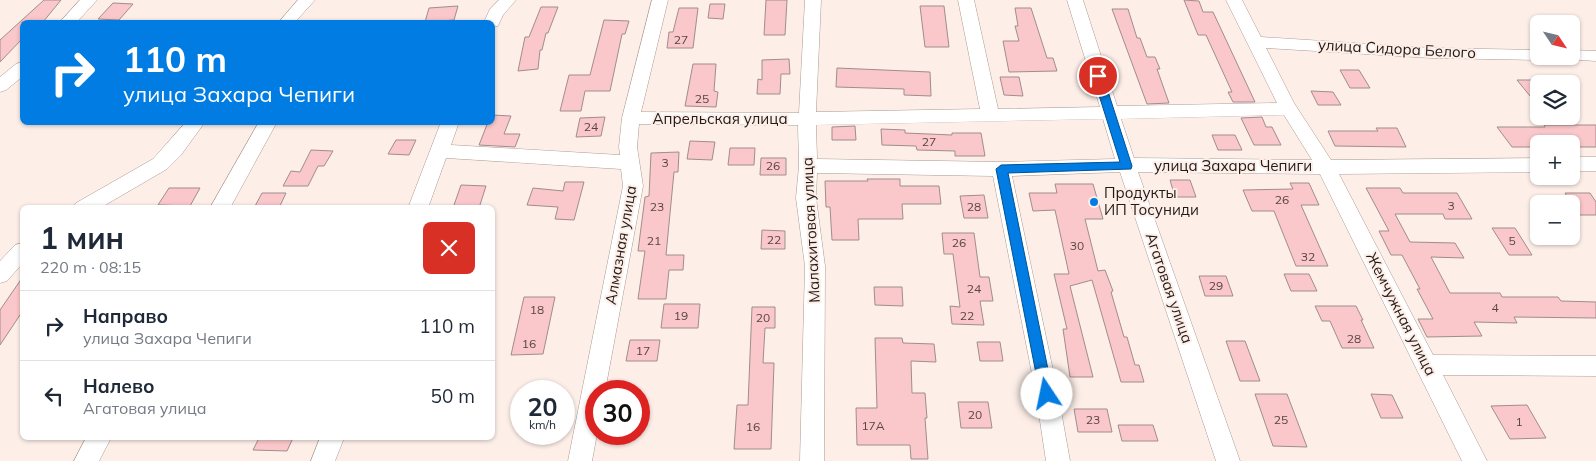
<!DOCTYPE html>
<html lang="ru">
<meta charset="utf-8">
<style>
:root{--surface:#fff;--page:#f6f6f7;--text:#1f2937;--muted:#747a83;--line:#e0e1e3}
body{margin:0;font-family:Mulish,sans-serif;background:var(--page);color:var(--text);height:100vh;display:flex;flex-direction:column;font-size:19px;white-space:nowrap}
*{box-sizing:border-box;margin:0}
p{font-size:16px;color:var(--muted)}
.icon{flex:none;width:28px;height:28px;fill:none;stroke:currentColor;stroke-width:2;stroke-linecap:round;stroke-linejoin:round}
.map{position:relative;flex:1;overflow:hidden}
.sheet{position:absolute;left:20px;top:205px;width:475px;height:235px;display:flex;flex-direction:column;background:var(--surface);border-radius:8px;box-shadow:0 1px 4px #0004}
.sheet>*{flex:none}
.guide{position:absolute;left:20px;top:20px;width:475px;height:105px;border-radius:8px;box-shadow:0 1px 4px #0004;background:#017ce2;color:#fff;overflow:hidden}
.needle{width:32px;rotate:125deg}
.controls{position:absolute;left:1530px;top:15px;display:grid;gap:10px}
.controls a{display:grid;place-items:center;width:50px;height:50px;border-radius:8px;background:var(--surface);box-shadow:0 1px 4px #0004;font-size:25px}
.speed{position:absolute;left:510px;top:380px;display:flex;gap:10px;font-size:25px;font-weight:700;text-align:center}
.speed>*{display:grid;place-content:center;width:65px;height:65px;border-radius:50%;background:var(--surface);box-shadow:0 1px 4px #0004;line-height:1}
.speed small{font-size:12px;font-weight:400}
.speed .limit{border:8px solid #d22;background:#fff;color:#111}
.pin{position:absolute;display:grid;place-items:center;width:42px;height:42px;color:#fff;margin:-21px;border:2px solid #fff;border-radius:50%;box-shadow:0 1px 5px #0007}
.me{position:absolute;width:55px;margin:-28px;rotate:349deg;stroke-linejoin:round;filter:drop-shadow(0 0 4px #0008)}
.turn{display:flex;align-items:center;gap:18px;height:105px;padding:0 20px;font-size:22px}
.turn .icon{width:65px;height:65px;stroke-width:2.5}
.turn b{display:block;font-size:35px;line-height:42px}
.round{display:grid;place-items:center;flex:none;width:52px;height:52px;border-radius:8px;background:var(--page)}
.summary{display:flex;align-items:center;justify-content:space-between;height:85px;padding:0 20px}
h1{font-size:30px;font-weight:700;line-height:38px}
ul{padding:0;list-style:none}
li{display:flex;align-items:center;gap:15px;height:70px;padding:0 20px;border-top:1px solid var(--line)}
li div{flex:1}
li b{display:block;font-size:19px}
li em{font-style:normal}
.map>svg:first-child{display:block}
</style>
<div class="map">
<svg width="1596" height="461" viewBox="0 0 1596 461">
<rect width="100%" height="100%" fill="#fdeee8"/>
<!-- building -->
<path fill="#fac7ca" stroke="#a08d8e" d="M44 0H61L43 22H22V39L0 62V40Z
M766 0H787L785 35H764Z
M1184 0 1199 1 1203 12H1213L1255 102H1233L1228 92H1232L1206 35H1198Z
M113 3 133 4 119 20 98 19Z
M710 4H725L723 19 708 18Z
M458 6 454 20 425 22 429 8Z
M920 6H944L949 47H925Z
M541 7H558L548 33H546L542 50H540L538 69 518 71 525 37H529Z
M679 8H698L693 48H667L669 32H673Z
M1015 8H1031L1047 58H1053L1057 71 1009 72 1003 41H1019L1015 26H1018Z
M1112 9H1128L1137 38H1140L1147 57H1155L1160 69H1157L1169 103 1147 104Z
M604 20 629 21 625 34H622L610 91H585L581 111H560L569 75H590Z
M789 59 790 74H781L780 94H757L758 79 762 80V60Z
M693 64H716L714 91 718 92 716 107 685 106Z
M837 68 930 72 931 96 904 95V89L836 87Z
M1340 70H1359L1370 88H1350Z
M1000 77H1019L1023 96 1004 95Z
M1517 80H1539V107Z
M1311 91 1333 92 1341 105H1318Z
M492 115 511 116 504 134H520L515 147 479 145 488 122H492Z
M605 117 601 136 576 137 580 118Z
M1262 117 1266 127H1272L1281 145H1254L1241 118Z
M1544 125H1596V147H1571V144H1532L1534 147H1512L1497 127H1545Z
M855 126 856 140H832V127Z
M1376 128H1397L1406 147 1335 146 1328 131H1378Z
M881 129 905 130V133L952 135V133H981L985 156H955V151L917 150 916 146 882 145Z
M1212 135H1235L1242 150H1218Z
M396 140H416L409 155 388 154Z
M690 141 715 142 712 160 687 159Z
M730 148H755L754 165H728Z
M311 150 333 151 324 166H318L308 186H283L291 171 300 172Z
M679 152 678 172H674L666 255H684L683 270H669L666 299H638L645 251H638L645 197 649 196 651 153Z
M761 158H786V175H760Z
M867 179H900V186H939L941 204H902L903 219H858L859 240H832L830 207H826L825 181H868Z
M1170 180H1190L1196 197H1175Z
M565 182H584L574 220 555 219 558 207 527 205 533 188 563 191Z
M1290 183H1309L1319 205H1301L1328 266H1296L1274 211H1252L1243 190 1293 189Z
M1055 184H1093L1103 219H1085L1098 271 1105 270 1113 291 1111 292 1124 337H1127L1135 365H1139L1144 382H1121L1092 280 1070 286 1093 377H1070L1063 329H1067L1054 274H1069L1055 210 1033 211 1029 193H1057Z
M461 185 486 186 479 208H453Z
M169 188H200L190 206 158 205Z
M1366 188H1400L1403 193H1457L1472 219H1445L1443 214H1395L1410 242 1455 243 1464 258 1431 257 1450 293H1500L1502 297H1558L1561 301 1596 302V318L1514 317 1517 323 1474 322 1482 336 1427 337 1418 319H1433L1417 289H1420L1402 255H1391L1379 231H1389Z
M262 193H286L279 208H254Z
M1565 193H1590L1596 202V215H1580Z
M984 195 988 218H964L960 196Z
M1492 228H1515L1532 255H1509Z
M762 230 785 231V249H761Z
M942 233H974L980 277H989L993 301H980L984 325 952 324 950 306 960 307 953 254H944Z
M1284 274H1309L1317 291H1291Z
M1199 276H1226L1233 296H1205Z
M22 278V312L0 345V310Z
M874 287H902L903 306 875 305Z
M524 297H555L543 354 511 355Z
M664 304H700L698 328H661Z
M1315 306H1356L1363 320H1361L1374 348H1342L1330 321H1322Z
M752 307H775V328H765L763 363H774L771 449H734L737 405H748Z
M875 338H902L903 343 934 344 936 362 911 361 912 393H925L927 418H925L928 459H911L910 445H857L856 408H877Z
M630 340H660L657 361H626Z
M1226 341H1245L1260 381H1240Z
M977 342H1000L1003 361H980Z
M1255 394H1287L1307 447 1273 446Z
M1371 394 1392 395 1403 418H1381Z
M958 402H988L992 428H961Z
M1527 405 1546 438 1510 439 1491 406Z
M1074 409H1107L1112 432H1078Z
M1118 425H1153L1158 441H1122Z
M259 438H293L287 451 253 450Z"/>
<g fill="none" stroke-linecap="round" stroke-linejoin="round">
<!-- minor casing -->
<g stroke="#ab9a92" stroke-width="1">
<path id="minor" d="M80 0H97L77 22H60Z
M298 0H315L295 22H279Z
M499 0H516L503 15 498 26 492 27V22H484L490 9Z
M652 0H668L641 112 799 113 805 0H821L816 112 980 109 958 0H974L998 109 1100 107 1067 0H1083L1117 106 1277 103 1226 0H1242L1261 37 1432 48 1539 50V56H1547L1545 59 1539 60 1432 58 1266 48 1294 103 1331 160 1539 158V172L1339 174 1433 355 1596 356V376L1443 375 1487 461H1462L1320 174 1138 172 1240 461H1216L1120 172 1012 176 1058 394 1070 461H1046L1036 394 993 176 817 173 816 198 825 266 824 461H800L805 266 796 198 799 166 798 125 639 124 637 147 643 186 605 391H596L597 434 592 461H568L623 186 621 169 446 158 428 208H408L441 122H459L451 145 620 155 619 147 622 118ZM1284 115 1312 160 1134 158 1121 119ZM1103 119 1115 159 1001 162 817 159 816 125Z
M1571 50 1596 51V61L1565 59 1563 56H1571Z
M22 62V77L6 90 0 92V77L16 64Z
M186 122H205L181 155 167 169 100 208H73L76 203 153 159Z
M259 122H277L230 208H210Z
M1571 157H1596V171H1571Z
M22 243V264L7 281 0 283V261L15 245Z
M86 438H111L99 461H74Z
M320 438H344L335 461H311Z"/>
</g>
<!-- minor -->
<use href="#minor" fill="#fff" fill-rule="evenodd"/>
</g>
<!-- route -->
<path fill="#017ce2" stroke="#015193" d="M1098 72 1103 76 1132 166 1131 169 1008 173 1053 394 1051 399 1047 400 1042 399 1040 394 996 169 1001 165 1120 162 1093 76Z"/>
<!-- markers -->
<circle fill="#017ce2" stroke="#fdeee8" stroke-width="2" cx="1094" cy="202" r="5"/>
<g text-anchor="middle" stroke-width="4" stroke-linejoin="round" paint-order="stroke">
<!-- number labels -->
<g font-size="12" fill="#574544">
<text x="681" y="44">27</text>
<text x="702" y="103">25</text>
<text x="591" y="131">24</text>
<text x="929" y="146">27</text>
<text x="665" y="167">3</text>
<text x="773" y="170">26</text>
<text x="1282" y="204">26</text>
<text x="1451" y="210">3</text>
<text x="657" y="211">23</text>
<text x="974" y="211">28</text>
<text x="774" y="244">22</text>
<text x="654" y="245">21</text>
<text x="1512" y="245">5</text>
<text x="959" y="247">26</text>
<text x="1077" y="250">30</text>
<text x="1308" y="261">32</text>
<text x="1216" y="290">29</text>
<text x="974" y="293">24</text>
<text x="1495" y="312">4</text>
<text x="537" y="314">18</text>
<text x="681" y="320">19</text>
<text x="967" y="320">22</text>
<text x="763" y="322">20</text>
<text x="1354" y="343">28</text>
<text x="529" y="348">16</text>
<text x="643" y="355">17</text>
<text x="975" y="419">20</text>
<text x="1093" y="424">23</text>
<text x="1281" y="424">25</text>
<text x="1519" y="426">1</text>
<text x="873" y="430">17А</text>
<text x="753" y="431">16</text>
</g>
<!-- street labels -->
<g font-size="15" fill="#211a17" stroke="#fdeee8">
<text transform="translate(1397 49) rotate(3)" y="5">улица Сидора Белого</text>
<text x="720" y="124">Апрельская улица</text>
<text x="1233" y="171">улица Захара Чепиги</text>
<text transform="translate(811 230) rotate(-93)" y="5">Малахитовая улица</text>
<text transform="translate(621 245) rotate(-80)" y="5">Алмазная улица</text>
<text transform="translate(1169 288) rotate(71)" y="5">Агатовая улица</text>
<text transform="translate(1401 314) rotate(63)" y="5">Жемчужная улица</text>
</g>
<!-- poi labels -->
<g font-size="15" fill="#211a17" stroke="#fdeee8" text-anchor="start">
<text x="1104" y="198">Продукты<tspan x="1104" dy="17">ИП Тосуниди</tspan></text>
</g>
</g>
</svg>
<div class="controls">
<a><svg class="needle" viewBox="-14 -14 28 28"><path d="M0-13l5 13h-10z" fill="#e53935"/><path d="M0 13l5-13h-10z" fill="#747a83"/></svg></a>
<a><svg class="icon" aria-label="layers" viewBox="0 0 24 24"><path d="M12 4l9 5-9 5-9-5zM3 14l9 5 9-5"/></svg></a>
<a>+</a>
<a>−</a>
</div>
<div class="speed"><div>20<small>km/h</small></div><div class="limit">30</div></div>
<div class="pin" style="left:1098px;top:76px;background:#d93025"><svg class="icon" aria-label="arrive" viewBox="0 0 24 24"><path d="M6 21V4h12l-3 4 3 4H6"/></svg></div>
<svg class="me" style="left:1047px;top:394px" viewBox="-20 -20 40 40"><circle r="19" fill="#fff"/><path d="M0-13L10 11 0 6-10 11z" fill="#017ce2"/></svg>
<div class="guide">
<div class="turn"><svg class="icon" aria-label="right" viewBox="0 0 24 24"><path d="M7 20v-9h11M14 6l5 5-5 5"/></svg><div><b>110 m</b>улица Захара Чепиги</div></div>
</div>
<section class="sheet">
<div class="summary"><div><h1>1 мин</h1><p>220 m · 08:15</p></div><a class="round" style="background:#d93025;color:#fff"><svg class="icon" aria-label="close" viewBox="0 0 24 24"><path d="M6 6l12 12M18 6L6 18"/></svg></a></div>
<ul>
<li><svg class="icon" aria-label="right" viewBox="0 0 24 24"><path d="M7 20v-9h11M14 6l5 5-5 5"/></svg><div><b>Направо</b><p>улица Захара Чепиги</p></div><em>110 m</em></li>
<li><svg class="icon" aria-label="left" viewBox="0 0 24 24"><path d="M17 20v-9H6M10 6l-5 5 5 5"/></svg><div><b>Налево</b><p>Агатовая улица</p></div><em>50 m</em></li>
</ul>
</section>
</div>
